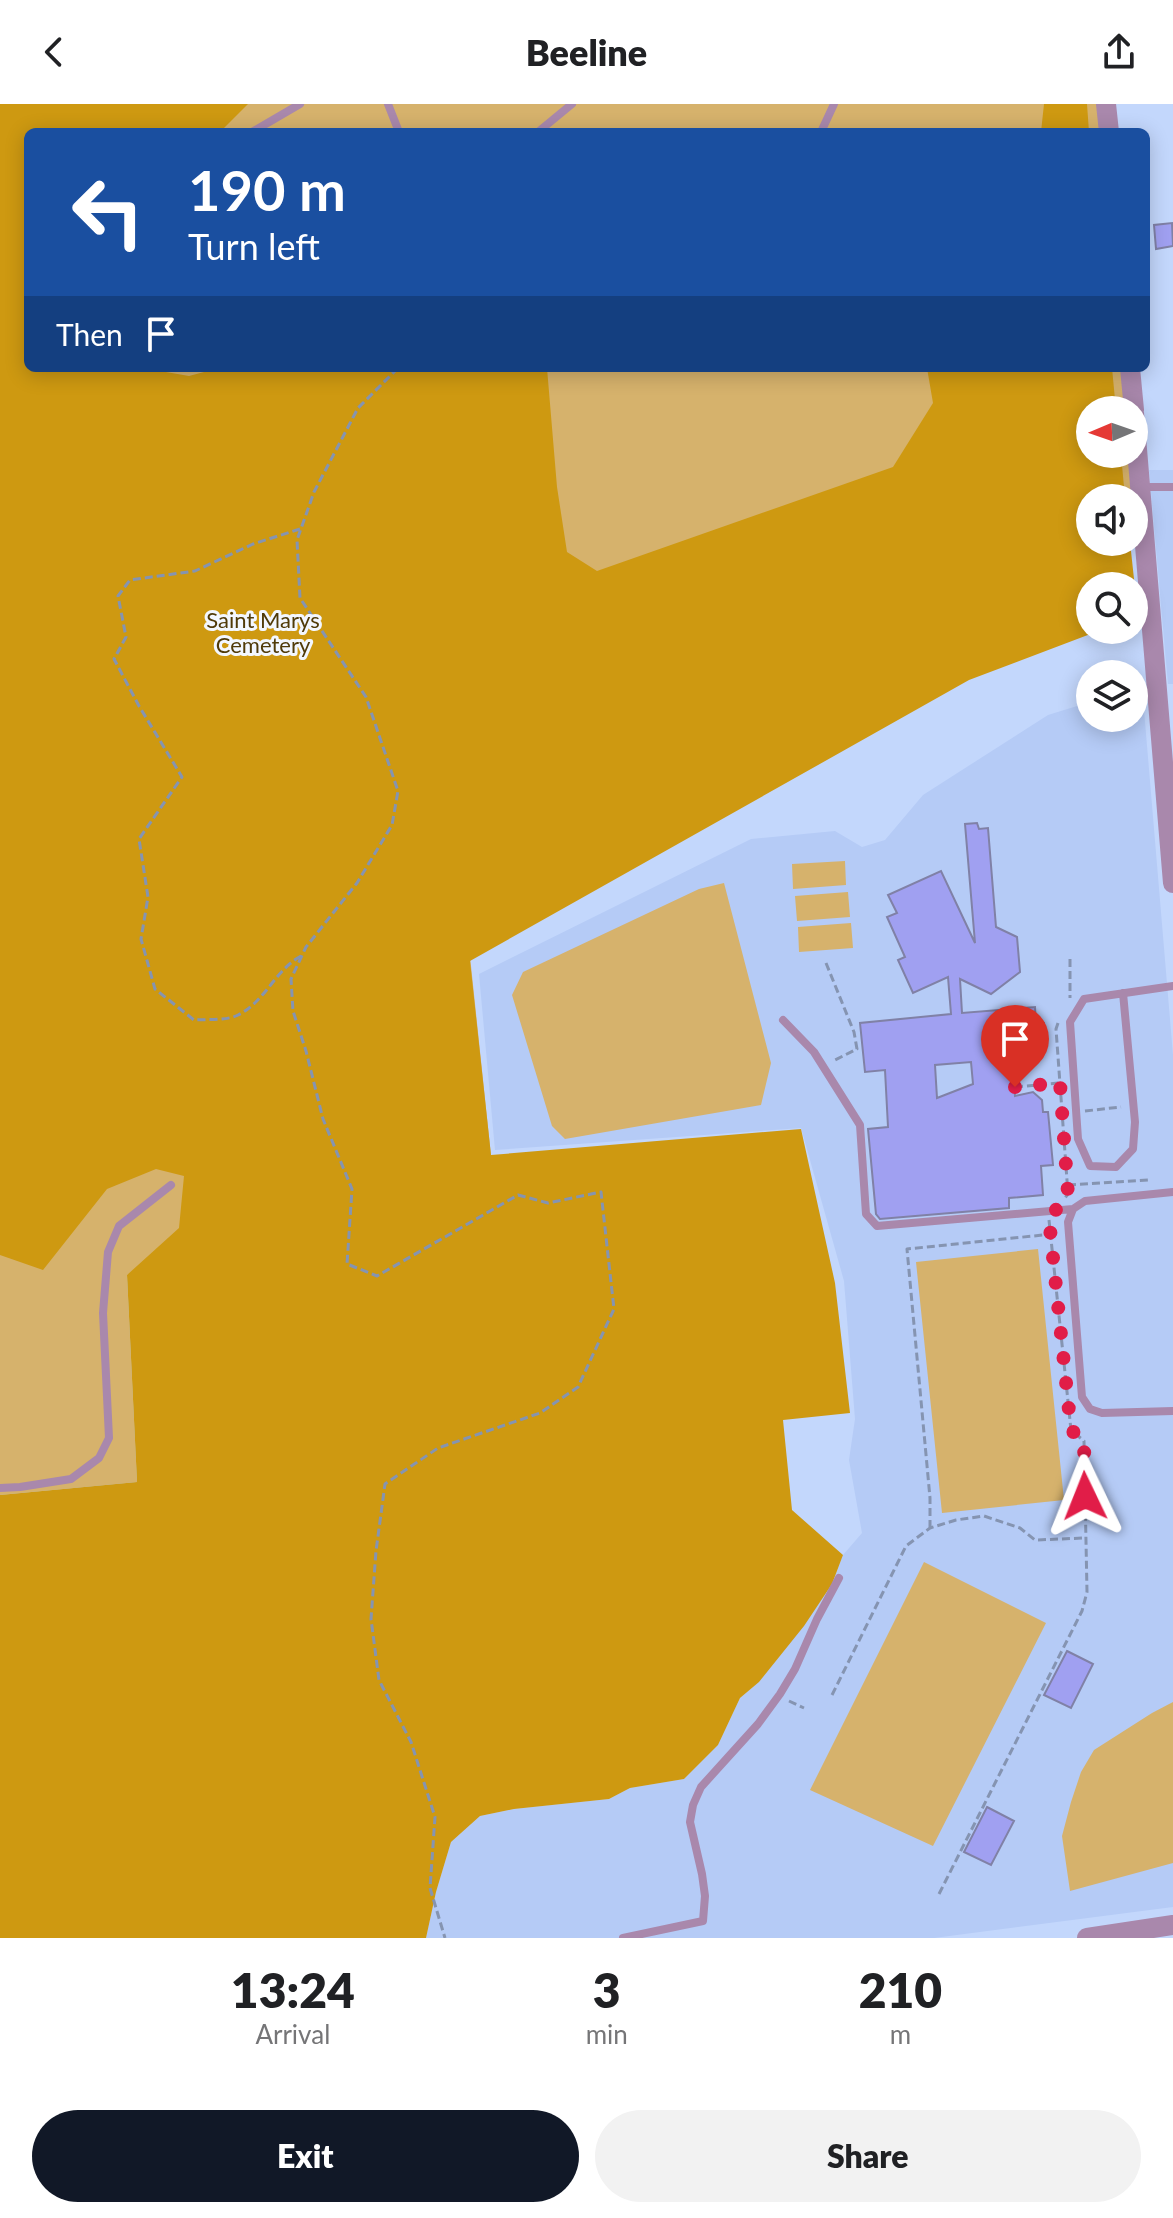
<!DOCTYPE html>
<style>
:root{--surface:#fff;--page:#f2f2f2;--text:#202124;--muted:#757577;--accent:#111827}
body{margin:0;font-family:Lato,sans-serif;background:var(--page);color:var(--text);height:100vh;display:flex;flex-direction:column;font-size:30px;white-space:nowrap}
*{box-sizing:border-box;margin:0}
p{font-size:26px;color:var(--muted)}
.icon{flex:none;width:44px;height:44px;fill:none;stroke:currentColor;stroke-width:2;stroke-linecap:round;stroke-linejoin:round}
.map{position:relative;height:1834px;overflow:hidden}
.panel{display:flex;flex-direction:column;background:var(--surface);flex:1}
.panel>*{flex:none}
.guide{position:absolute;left:24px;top:24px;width:1126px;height:244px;border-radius:12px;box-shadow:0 4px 20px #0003;background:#1a4fa0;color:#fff;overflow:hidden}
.needle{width:52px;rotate:268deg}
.tools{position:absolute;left:1076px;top:292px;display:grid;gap:16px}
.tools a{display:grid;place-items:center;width:72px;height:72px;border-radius:50%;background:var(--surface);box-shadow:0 4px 20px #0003;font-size:40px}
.pin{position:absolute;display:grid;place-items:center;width:68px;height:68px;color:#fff;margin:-82px -34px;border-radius:50% 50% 50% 0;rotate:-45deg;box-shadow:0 0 8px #0007}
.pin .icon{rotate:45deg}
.me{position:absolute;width:88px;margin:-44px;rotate:358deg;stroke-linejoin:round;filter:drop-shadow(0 0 6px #0008)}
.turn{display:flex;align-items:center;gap:28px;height:168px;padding:0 32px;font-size:36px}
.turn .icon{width:104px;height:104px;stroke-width:2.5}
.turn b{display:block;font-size:56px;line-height:68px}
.then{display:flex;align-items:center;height:76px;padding:0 32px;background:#0003;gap:16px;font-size:30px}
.eta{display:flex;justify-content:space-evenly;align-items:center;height:136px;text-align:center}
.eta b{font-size:48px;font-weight:800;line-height:56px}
.button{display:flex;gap:16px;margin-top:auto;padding:16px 32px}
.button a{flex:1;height:92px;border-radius:48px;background:var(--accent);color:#fff;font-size:32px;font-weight:800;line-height:92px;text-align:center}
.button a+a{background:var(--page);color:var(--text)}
header{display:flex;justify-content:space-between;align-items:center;height:104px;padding:0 32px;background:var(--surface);font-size:36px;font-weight:800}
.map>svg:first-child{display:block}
</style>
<header><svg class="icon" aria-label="back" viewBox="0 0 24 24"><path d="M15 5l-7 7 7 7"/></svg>Beeline<svg class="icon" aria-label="share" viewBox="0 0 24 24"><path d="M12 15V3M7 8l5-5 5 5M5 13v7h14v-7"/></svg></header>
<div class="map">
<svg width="1173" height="1834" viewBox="0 0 1173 1834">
<rect width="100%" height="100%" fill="#c3d7fc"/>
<!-- built -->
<path fill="#b5cbf6" d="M1149 366H1173V580H1168Z
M1142 582 1173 951V1803L934 1834H426L436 1788 451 1738 480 1712 514 1705 609 1695 630 1684 684 1675 718 1641 740 1594 759 1578 832 1480 843 1451 862 1429 849 1356 855 1315 844 1177 801 1024 495 1046 479 870 751 735 835 727 862 743 885 736 923 691 1048 611 1090 598V614H1134V585Z"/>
<!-- green -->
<path fill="#d6b26c" d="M0 0H1106L1109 28H28V264H1130L1134 306H1090V350H1134V394H1090V438L455 710 494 1080 127 1171 137 1378 0 1391Z
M845 757 846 781 793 785 792 760Z
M724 779 771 959 761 1001 565 1035 552 1022 512 891 523 868 699 785Z
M848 788 850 813 797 817 795 792Z
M851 819 853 844 799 848 798 823Z
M1038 1145 1064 1396 942 1409 916 1158Z
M924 1458 1046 1519 933 1742 810 1686Z
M1173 1598V1759L1070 1787 1062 1732 1071 1698 1081 1668 1094 1646 1152 1609Z"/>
<!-- forest -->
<path fill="#ce9911" d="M0 0H248L220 28H28V264H143L189 272 219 264H547L557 383 567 448 597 467 893 363 933 299 927 264H1112L1116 306H1090V350H1121L1125 394H1090V438H1130L1138 512 1134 513V482H1090V526H1101L969 576 470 857 491 1051 801 1025 835 1179 850 1309 783 1316 792 1406 843 1451 832 1480 804 1522 759 1578 740 1594 718 1641 684 1675 630 1684 609 1695 514 1705 480 1712 451 1738 436 1788 426 1834H0V1391L137 1378 127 1171 179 1124 184 1072 156 1065 107 1085 43 1166 0 1151Z
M1044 0H1087L1089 28H1041Z"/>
<!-- building -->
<path fill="#a0a0f1" stroke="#8081a6" stroke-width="2" fill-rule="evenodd" d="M1172 119 1173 142 1156 145 1154 121Z
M977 719 979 725 988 724 996 823 1017 833 1020 868 991 890 960 875 962 909 1035 903 1036 920 1044 919 1045 934H1037L1039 951 1012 954 1015 992 1033 988 1042 996 1043 1008H1048L1053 1061 1041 1062 1043 1091 1009 1094V1104L880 1115 876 1110 868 1025 888 1023 885 966 865 968 860 919 951 910 948 873 913 889 898 856 905 853 887 813 897 809 888 791 941 767 975 839 965 720ZM971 958 973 980 937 994 935 961Z
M1067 1547 1093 1560 1071 1604 1044 1591Z
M987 1703 1014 1717 991 1761 964 1748Z"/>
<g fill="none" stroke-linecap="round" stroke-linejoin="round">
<!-- path -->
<path stroke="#8594b1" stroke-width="3" stroke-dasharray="8 4" stroke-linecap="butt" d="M398 264 358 304 314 388 297 436 300 494 366 593 398 687 392 721 357 779 306 843 291 875 293 907 306 947 323 1015 352 1085 347 1160 377 1172 518 1091 548 1099 601 1088 614 1205 578 1283 540 1309 438 1344 385 1380 376 1447 371 1515 379 1576 411 1638 435 1713 430 1784 445 1834
M300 425 253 440 195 467 130 476 118 492 126 533 114 555 139 602 182 673 139 735 148 793 141 835 155 885 194 916C207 915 226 917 238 911 265 898 275 866 301 852
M1070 855V894
M826 859 854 928 857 945 833 957
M1058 919 1056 925 1068 1090 1065 1094
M1015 983 1058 979
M1085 1007 1121 1003
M1068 1081 1148 1076
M930 1424V1394L907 1145 1043 1131H1057
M832 1591 906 1442 930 1424 956 1416 984 1412 1020 1424 1035 1436 1085 1434
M789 1597 804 1604
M939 1790 1082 1507 1087 1488 1084 1337 1071 1326 1049 1116"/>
<!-- service -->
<path stroke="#a988ac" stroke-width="8" d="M388 0 399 28
M252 28 300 0
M538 28 572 0
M821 28 834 0
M1141 383H1173
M1123 889 1135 1018 1133 1045 1116 1063 1090 1062 1078 1035 1070 918 1084 895 1173 882
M783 916 814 948 860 1021 866 1110 877 1122 1073 1105
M1173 1088 1085 1097 1073 1105 1068 1118 1082 1293 1090 1305 1102 1309 1173 1307
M0 1384 20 1383 71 1375 99 1354 109 1334 103 1209 108 1148 119 1122 171 1081
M623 1834 703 1817 705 1792 702 1770 690 1718 693 1701 701 1683 758 1620 780 1590 795 1565 817 1515 839 1474"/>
<!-- tertiary -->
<path stroke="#a988ac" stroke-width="20" d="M1106 0 1109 28
M1130 264 1134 306
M1134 309 1173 779
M1087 1834 1173 1821"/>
</g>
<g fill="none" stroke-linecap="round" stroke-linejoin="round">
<!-- route -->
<path stroke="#e11d48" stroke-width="14" stroke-dasharray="0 25.2" d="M1015 983 1060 979 1068 1090 1049 1115 1071 1326 1084 1337 1085 1392"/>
</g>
<g text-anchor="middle" stroke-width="6" stroke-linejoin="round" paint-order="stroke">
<!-- park labels -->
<g font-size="22" fill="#503a08" stroke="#f3f7ff">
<text x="263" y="524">Saint Marys<tspan x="263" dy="25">Cemetery</tspan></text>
</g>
</g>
</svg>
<div class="tools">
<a><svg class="needle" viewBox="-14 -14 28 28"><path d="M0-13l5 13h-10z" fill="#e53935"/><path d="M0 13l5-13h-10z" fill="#757577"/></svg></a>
<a><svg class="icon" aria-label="sound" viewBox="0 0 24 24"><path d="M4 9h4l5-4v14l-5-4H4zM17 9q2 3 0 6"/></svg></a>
<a><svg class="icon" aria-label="search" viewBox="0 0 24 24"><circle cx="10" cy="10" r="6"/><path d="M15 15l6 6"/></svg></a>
<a><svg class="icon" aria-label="layers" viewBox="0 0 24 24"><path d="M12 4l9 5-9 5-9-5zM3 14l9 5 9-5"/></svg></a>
</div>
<div class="pin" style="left:1015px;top:983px;background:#d93025"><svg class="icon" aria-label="arrive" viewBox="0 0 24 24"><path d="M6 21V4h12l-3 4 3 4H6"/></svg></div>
<svg class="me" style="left:1085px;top:1392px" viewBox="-20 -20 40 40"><path d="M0-17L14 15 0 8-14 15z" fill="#e11d48" stroke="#fff" stroke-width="4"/></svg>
<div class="guide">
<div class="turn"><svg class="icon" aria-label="left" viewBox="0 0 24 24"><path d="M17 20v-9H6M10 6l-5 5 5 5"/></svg><div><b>190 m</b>Turn left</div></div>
<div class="then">Then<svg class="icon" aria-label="arrive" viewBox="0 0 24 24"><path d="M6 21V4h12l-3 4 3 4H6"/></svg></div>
</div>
</div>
<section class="panel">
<div class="eta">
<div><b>13:24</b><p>Arrival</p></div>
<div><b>3</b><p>min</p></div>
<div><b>210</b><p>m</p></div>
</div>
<div class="button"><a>Exit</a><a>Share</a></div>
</section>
